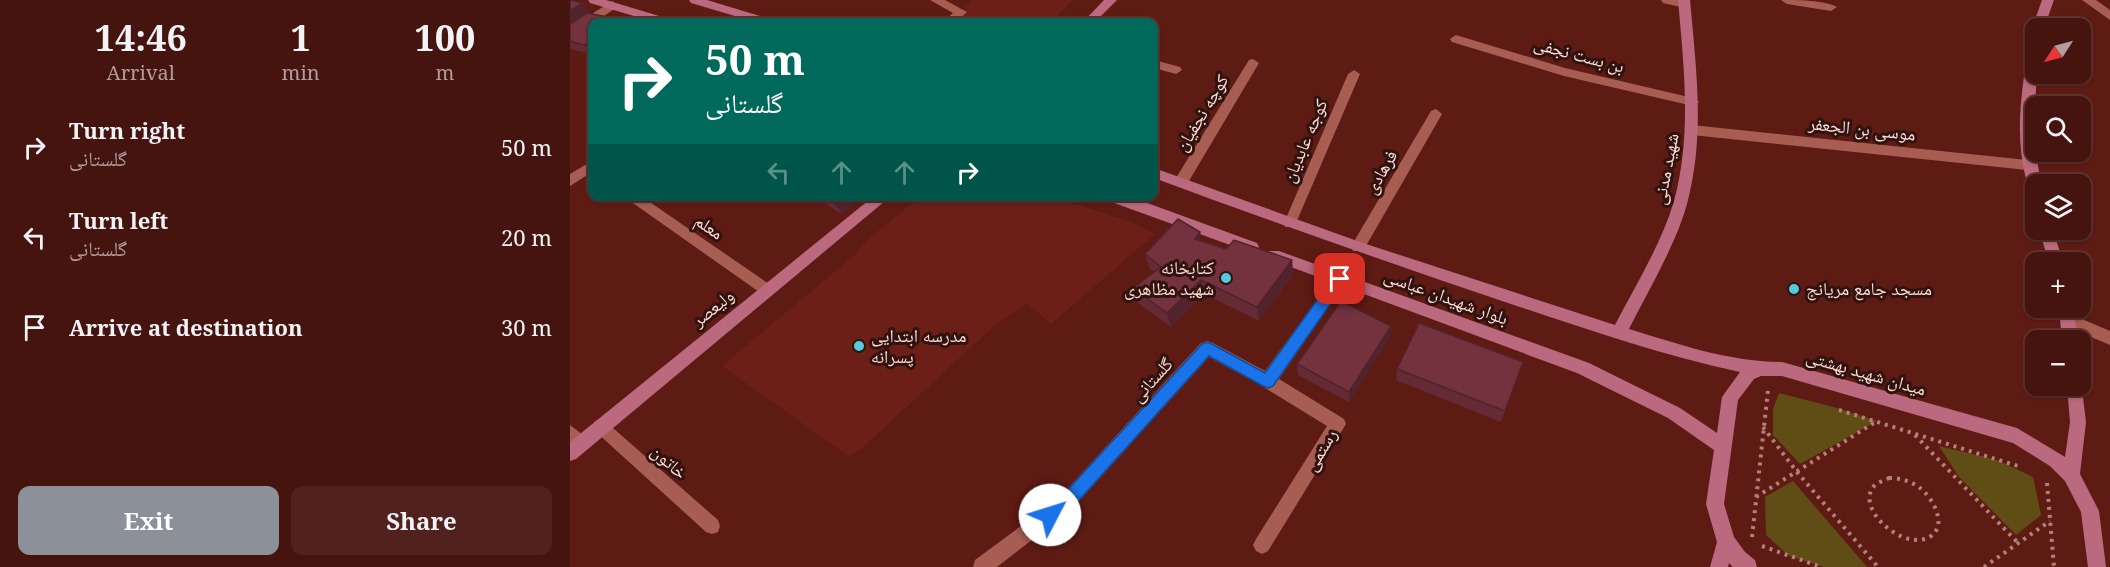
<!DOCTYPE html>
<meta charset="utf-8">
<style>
:root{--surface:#46140f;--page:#50211d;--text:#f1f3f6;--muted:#b09e9e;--line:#5e332f;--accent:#8c9099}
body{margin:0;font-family:"Noto Serif","Noto Naskh Arabic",serif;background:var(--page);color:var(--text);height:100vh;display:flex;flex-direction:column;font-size:22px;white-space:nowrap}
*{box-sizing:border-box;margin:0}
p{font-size:20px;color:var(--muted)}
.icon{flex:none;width:33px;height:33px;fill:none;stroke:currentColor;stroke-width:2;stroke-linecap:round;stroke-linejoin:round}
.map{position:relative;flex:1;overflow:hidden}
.details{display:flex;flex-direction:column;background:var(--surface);width:570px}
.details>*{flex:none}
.top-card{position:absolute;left:18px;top:18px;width:570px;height:183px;border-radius:12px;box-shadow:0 2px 4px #0004,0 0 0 2px var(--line);background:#00695c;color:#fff;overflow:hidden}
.needle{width:39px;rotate:234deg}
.fabs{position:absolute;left:1455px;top:18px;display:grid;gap:12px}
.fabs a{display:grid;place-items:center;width:66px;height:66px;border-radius:12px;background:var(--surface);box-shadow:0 2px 4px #0004,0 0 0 2px var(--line);font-size:30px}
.pin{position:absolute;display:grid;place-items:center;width:51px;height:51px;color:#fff;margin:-26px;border-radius:12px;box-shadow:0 3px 9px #0006}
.me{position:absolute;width:66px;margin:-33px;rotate:50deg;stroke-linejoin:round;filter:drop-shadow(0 0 4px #0008)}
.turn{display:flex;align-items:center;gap:21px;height:126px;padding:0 18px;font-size:27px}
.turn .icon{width:78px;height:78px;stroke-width:2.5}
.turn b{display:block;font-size:42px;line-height:51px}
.lanes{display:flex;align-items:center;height:57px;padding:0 18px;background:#0003;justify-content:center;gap:30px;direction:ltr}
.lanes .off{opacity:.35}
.eta{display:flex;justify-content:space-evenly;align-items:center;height:102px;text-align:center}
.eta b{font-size:36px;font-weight:700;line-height:42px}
.primary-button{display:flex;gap:12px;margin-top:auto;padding:12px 18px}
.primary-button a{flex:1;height:69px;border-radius:12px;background:var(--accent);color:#fff;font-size:24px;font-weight:700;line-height:69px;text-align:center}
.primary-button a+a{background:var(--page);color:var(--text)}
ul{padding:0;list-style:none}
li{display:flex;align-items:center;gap:18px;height:90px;padding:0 18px}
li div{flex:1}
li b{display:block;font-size:22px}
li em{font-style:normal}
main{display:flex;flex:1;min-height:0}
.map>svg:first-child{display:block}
</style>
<main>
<section class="details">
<div class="eta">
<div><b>14:46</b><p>Arrival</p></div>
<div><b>1</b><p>min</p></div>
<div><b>100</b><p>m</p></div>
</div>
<ul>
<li><svg class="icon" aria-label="right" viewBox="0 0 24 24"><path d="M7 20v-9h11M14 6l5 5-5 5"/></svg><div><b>Turn right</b><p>گلستانی</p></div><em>50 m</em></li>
<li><svg class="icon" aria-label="left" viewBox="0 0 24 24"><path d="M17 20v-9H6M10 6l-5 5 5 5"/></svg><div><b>Turn left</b><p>گلستانی</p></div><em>20 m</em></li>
<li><svg class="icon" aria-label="arrive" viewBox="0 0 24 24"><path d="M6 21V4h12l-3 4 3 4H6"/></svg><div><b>Arrive at destination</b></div><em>30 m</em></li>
</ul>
<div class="primary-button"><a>Exit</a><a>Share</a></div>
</section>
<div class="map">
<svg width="1540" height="567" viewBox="0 0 1540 567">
<rect width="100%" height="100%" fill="#5e1b14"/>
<!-- built -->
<path fill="#6b1f17" d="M403 0H503L481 22H380Z
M350 197H484L559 221 585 234 481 324 457 303 424 326 290 450 278 456 152 366 288 252 287 251 302 236Z"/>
<!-- green -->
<path fill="#604d16" d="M1209 393 1267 408 1307 421 1230 464 1203 435V409Z
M1369 446 1427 460 1463 477 1471 515 1446 535 1389 477Z
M1223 481 1297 567H1254L1219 556 1196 535 1195 497Z"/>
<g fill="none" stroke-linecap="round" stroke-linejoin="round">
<!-- path -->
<path stroke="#b3817a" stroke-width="4" stroke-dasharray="3 5" stroke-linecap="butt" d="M1269 410 1451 467
M1193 427 1227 472 1308 567
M1345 435 1448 543
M1319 478C1330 478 1341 481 1350 488 1362 497 1378 524 1361 536 1334 554 1281 506 1306 484 1309 482 1315 480 1319 478Z
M1477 483 1484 567
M1186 497 1307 421
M1182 537 1198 390
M1192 546 1251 567
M1414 567 1480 521"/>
<!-- lane -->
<path fill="#a75d52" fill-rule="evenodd" d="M784 70 790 74 726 223 725 227H715L714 223 778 74Z
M30 419 35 421 148 520 150 526 148 532 142 534 136 532 25 431 22 426 25 421Z
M0 425 17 438 20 443 17 448 12 450 0 442Z"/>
<!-- street -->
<path fill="#a75d52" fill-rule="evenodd" d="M360 0H375L397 12 386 22H373L383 13Z
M1091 0H1113L1121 4 1115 8 1093 3Z
M1211 0C1227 0 1254 0 1267 7L1261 11 1217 4Z
M1512 0H1526L1540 10V20Z
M42 1 48 5 46 8 0 38V28Z
M886 35 995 68 1123 98 1129 102 1123 106 994 76 882 42 880 39Z
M683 59 689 63 616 186H606L604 182 606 178 679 60Z
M584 60 610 67 612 70 606 74 584 68Z
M866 109 872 114 793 251H783L781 247 783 243 861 111Z
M1122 125 1457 160 1464 165 1457 170 1122 135 1115 130Z
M22 161V172L0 186V174Z
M53 196H71L202 286 205 290 202 294 197 296 192 294Z
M770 273 775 275 777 279 775 283 709 379 774 419 776 424 698 551 692 554 686 551 683 545 686 539 757 426 692 386 639 357 502 509 427 567H403L405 560 490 497 631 343 637 341 643 343 695 371 765 275Z
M1498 313 1540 331V345L1493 325 1490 320 1493 315Z"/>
<!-- secondary -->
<path fill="#bb697e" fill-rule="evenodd" d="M18 0H36L99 19 101 22H84L20 3Z
M119 0H137L200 19 202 22H185L121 3Z
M534 0H547L525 22H513Z
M1108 0H1120C1126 67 1135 134 1118 200 1108 241 1078 291 1059 329 1108 344 1160 362 1212 362L1447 428 1495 457 1500 422 1497 386H1510L1511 381 1516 422 1510 474 1529 511 1536 567H1518L1511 512 1495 481 1480 466 1443 443 1212 376H1191L1184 379 1168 400 1154 504 1164 537 1175 552 1185 560 1187 567H1163L1159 563 1158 567H1140L1147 542 1136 504 1144 450 1098 418 1007 373 699 259 697 255 699 251H709L1019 363 1110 408 1147 433 1152 397 1170 372C1090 355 1013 328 935 302 817 262 700 221 584 178V168L793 243 1045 325C1065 286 1092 243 1104 201 1122 135 1114 67 1108 0Z
M1472 0H1484L1474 28H1466V31L1462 28Z
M1466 36 1467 74 1463 135 1471 184H1466V198C1457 195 1457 187 1456 179 1444 133 1452 86 1460 40Z
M304 196H321L6 459 0 461V442Z
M534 196H558L687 243 689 247 687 251 682 253 536 200Z
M1469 230H1483L1493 262H1479Z
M1489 308H1503L1508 340H1492Z"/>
</g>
<!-- wall -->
<path fill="#642b36" d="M0 0 20 12 18 14 22 22V54L0 49Z
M244 196H294L272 214Z
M630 232 632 242 656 249 722 260 723 275 689 321 634 294 601 327 568 303 563 288 584 272 580 269 575 254Z
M821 326 820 337 779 402 728 375 727 364Z
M953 362 931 422 826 380 827 369Z"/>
<!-- shaded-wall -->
<path fill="#51232c" d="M12 3 20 12 0 26V11Z
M49 19 52 22H44Z
M22 39V54L14 45Z
M268 196H294L272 214 262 201Z
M630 232 633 247 625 239Z
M722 260 723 275 689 321 687 307Z
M631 280 634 294 601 327 597 313Z
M821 326 820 337 779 402V392Z"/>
<!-- building -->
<path fill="#74323f" stroke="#51232c" stroke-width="1.5" d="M0 0H1L12 3 0 11Z
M17 13 49 19 44 22H22V39L14 45 0 41V24Z
M255 196H268L262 201Z
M608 219 630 232 625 239 656 249 664 240 722 260 687 307 631 280 597 313 563 288 591 267 575 254Z
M771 301 821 326 779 392 727 364Z
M849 323 953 362 935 411 827 369Z"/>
<!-- route -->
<path fill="#1a73e8" stroke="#114b97" stroke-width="1.5" d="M770 273 777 279 775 283 703 386 698 388 693 386 639 356 502 508 480 523 474 521 471 515 474 510 491 497 632 344 637 342 642 344 695 373 765 275Z"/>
<!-- markers -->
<g fill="#54cadd" stroke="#30120e" stroke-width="2">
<circle cx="656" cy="278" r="6"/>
<circle cx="1224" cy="289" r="6"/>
<circle cx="289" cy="346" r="6"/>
</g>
<g text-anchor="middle" stroke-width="6" stroke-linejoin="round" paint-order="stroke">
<!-- street labels -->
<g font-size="18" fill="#ffdcd6" stroke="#30120e">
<text transform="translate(1009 55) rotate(15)" y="6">بن بست نجفی</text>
<text transform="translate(632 113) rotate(-59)" y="6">کوچه نجفیان</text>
<text transform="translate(1292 129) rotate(6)" y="6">موسی بن الجعفر</text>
<text transform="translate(735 141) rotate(-67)" y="6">کوجه عابدیان</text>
<text transform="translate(1096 169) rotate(-79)" y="6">شهید مدنی</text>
<text transform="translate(811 172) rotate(-60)" y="6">فرهادی</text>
<text transform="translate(139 227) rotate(34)" y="6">معلم</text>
<text transform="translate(876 297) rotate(20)" y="6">بلوار شهیدان عباسی</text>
<text transform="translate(143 308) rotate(-39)" y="6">ولیعصر</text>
<text transform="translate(1296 373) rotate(16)" y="6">میدان شهید بهشتی</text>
<text transform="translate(582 380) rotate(-48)" y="6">گلستانی</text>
<text transform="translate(751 450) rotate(-59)" y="6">رستمی</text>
<text transform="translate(99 462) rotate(42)" y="6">خاتون</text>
</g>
<!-- poi labels -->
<g font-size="18" fill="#ffdcd6" stroke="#30120e" text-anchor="start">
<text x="644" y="274" text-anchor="end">کتابخانه<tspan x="644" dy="21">شهید مظاهری</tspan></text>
<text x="1236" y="295">مسجد جامع مریانج</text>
<text x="301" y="342">مدرسه ابتدایی<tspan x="301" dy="21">پسرانه</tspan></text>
</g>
</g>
</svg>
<div class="fabs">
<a><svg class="needle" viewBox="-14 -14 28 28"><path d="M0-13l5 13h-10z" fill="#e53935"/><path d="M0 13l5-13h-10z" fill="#b09e9e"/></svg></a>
<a><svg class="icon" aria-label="search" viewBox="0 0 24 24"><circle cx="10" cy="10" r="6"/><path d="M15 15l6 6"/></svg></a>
<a><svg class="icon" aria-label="layers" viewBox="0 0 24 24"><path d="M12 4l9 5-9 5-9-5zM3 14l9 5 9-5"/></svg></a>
<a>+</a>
<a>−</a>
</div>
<div class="pin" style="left:770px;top:279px;background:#d93025"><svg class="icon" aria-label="arrive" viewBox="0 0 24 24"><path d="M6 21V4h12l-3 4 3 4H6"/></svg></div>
<svg class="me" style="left:480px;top:515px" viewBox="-20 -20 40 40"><circle r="19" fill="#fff"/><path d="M0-13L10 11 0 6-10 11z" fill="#1a73e8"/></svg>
<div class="top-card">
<div class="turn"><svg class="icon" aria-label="right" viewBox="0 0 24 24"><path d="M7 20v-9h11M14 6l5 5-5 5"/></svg><div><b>50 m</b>گلستانی</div></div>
<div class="lanes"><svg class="icon off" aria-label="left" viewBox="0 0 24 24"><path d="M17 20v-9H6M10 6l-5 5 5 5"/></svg><svg class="icon off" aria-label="ahead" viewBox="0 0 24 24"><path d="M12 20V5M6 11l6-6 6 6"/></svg><svg class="icon off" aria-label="ahead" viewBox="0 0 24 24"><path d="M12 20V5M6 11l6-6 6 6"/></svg><svg class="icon" aria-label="right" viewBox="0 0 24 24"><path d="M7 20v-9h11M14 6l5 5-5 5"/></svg></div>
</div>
</div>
</main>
